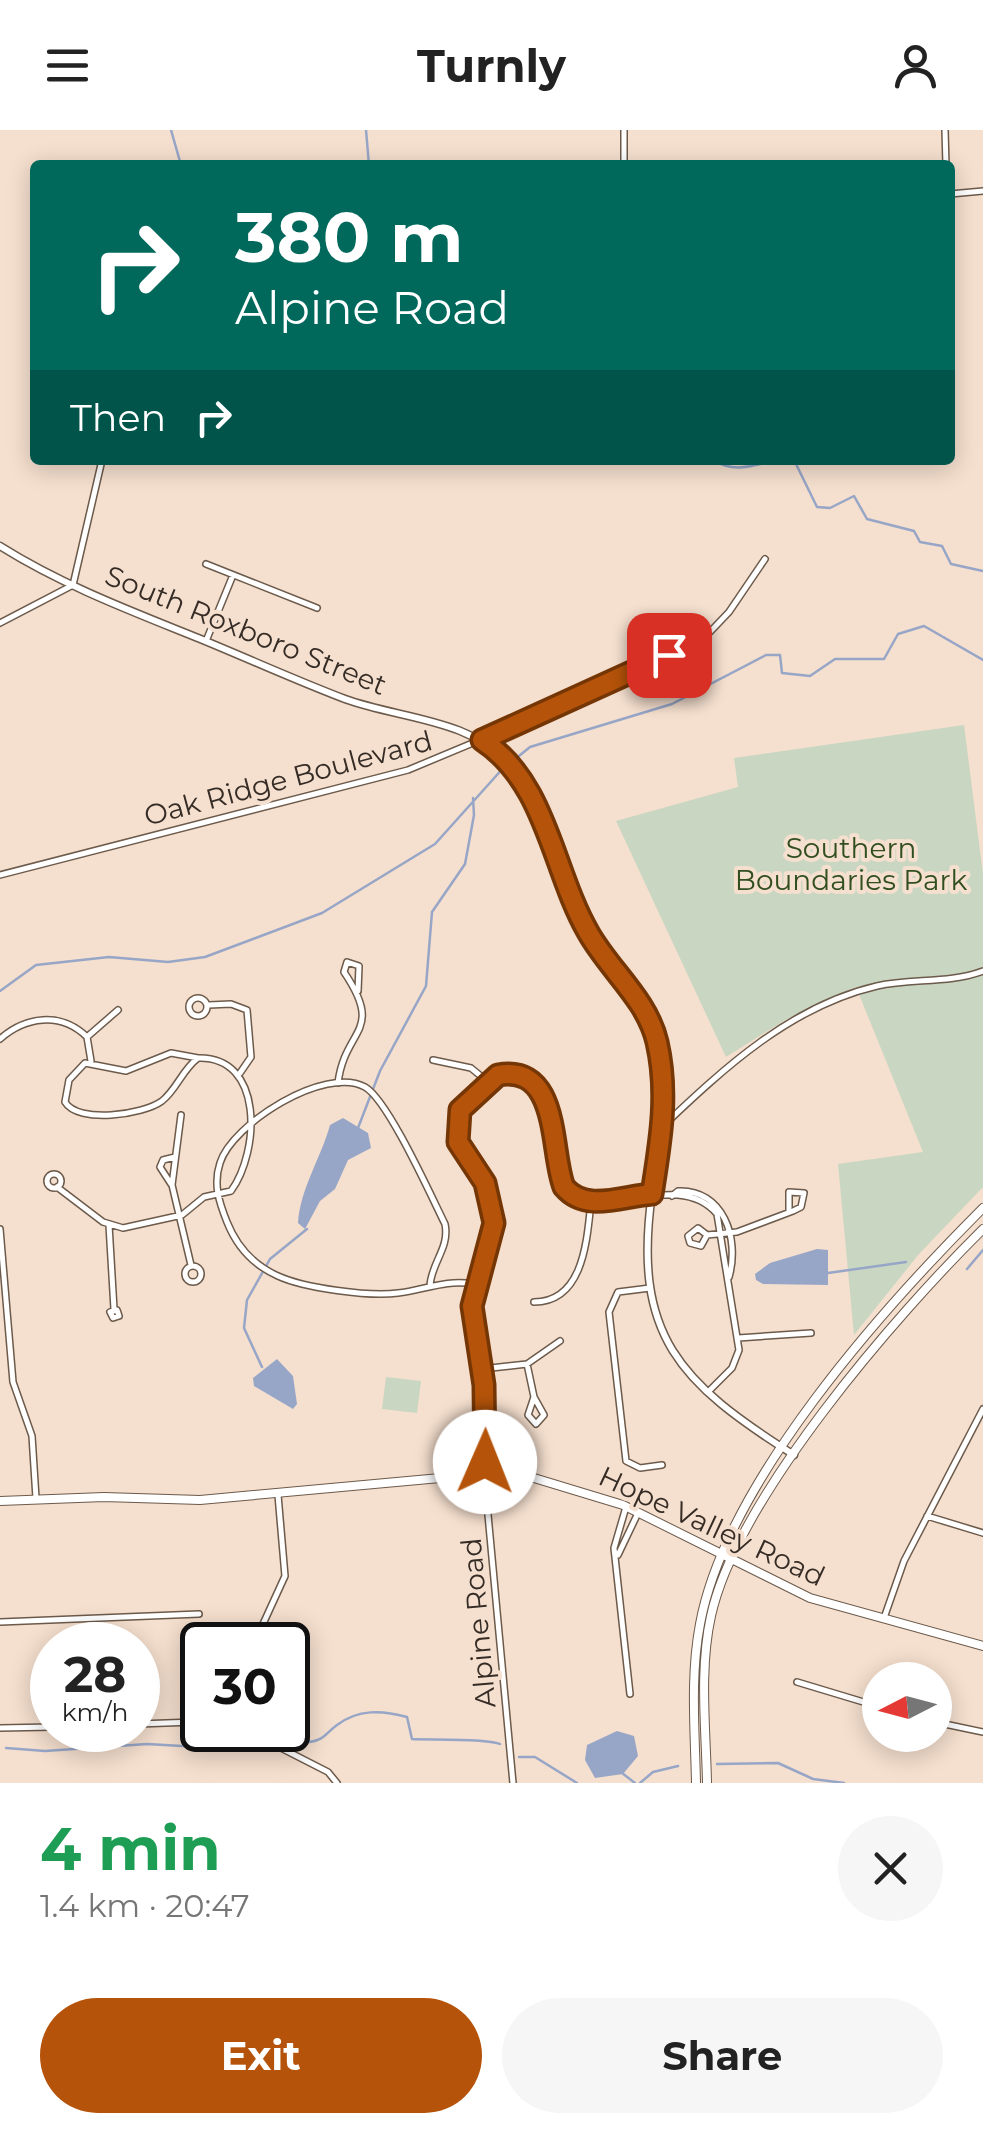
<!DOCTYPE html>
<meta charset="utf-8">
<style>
:root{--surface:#fff;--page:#f6f6f6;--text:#222;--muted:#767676;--accent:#b45309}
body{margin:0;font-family:Montserrat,sans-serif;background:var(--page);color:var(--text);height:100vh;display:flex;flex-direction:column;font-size:38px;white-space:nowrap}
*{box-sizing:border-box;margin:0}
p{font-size:32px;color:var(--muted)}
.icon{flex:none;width:55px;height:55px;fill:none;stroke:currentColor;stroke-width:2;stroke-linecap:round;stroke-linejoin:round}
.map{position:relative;height:1653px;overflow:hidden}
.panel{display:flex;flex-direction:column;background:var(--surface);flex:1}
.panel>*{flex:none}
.guide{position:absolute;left:30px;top:30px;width:925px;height:305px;border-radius:10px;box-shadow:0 5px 25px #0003;background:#00695c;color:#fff;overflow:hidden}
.needle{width:65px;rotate:264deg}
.controls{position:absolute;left:862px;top:1532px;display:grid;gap:20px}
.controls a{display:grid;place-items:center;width:90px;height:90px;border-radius:50%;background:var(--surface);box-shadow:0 5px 25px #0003;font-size:50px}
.speed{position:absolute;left:30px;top:1492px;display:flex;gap:20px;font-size:50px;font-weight:700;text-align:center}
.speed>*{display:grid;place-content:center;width:130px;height:130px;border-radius:50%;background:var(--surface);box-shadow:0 5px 25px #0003;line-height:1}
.speed small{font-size:25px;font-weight:400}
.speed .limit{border:5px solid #111;border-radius:15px;background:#fff;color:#111}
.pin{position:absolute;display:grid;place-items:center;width:85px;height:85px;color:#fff;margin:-42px;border-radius:20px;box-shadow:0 5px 15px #0006}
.me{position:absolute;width:110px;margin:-55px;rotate:1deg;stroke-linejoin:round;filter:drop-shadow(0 0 8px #0008)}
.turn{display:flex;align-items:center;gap:35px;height:210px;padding:0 40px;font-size:45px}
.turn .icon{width:130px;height:130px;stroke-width:2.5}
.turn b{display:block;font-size:70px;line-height:85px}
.then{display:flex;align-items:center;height:95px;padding:0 40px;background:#0003;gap:20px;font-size:38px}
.round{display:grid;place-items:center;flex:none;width:105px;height:105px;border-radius:52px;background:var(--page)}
.summary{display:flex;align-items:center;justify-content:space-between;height:170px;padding:0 40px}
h1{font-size:60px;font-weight:700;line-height:75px;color:#1e9e55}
.cta{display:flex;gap:20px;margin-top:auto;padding:20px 40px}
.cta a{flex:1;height:115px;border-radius:60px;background:var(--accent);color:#fff;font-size:40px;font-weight:700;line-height:115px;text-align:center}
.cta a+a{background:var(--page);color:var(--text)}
header{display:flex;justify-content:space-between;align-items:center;height:130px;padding:0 40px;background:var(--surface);font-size:45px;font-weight:700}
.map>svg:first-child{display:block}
</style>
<header><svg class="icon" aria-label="menu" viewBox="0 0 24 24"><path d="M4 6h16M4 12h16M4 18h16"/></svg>Turnly<svg class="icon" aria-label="person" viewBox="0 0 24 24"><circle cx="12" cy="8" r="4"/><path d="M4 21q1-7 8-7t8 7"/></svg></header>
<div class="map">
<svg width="983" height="1653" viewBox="0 0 983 1653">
<rect width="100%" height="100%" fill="#f5dfce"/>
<!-- green -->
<path fill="#c9d7c2" d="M964 595 983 744V1057L919 1124 854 1205 838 1034 923 1022 856 857 787 889 726 927 616 691 738 657 734 628Z
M386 1247 421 1251 417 1283 382 1279Z"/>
<!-- water -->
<path fill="#97a6c7" d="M343 988 368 1003 371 1018 348 1030 335 1059 320 1071 305 1099 298 1093C300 1059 321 1028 330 995Z
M817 1119 828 1120V1155L763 1154 756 1150 755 1144 770 1133Z
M277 1229 293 1246 297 1274 293 1279 254 1256 253 1248Z
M617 1601 634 1606 638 1626 623 1644 595 1648 585 1630 587 1615Z"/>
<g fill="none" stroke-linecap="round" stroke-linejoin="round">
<!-- stream -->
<path stroke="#97a6c7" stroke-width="2.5" d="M171 0 181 35
M366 0 369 35
M553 330H563
M712 330C736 344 753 335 777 330
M784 330 796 334 817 377 830 378 854 366 867 389 914 401 920 412 942 416 951 434 983 441
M514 630 530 617 672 574 766 525H780L782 543 810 546 835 529H884L898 504 924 496 983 530
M0 861 36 835 109 827 168 832 205 827 322 783 435 714 505 636
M358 998 380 941 426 856 432 782 465 734 474 685 473 668
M967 1139 983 1120
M828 1143 906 1132
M262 1237 244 1198 247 1170 270 1129 307 1099
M288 1594 299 1595 310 1612C324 1610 326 1603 337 1595 358 1579 382 1580 407 1587L412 1609C430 1610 488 1608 500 1614
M6 1618 45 1621 147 1614 234 1619 249 1600
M519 1627H535L577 1653
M717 1634 778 1633 813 1649 844 1653
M622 1643 635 1653
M640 1653 653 1642 678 1636"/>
<!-- minor casing -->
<g stroke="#6c5a4b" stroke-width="8">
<path id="minor" d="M624 0V35
M945 0 946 35
M950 64 983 61
M206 434 317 478
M0 493 73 455 102 330
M206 511 233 445
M0 745 408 640 559 577 708 504 729 482 765 429
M189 877a9 9 0 1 1 18 0a9 9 0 1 1-18 0Z
M209 875 231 874 247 880 251 927 240 943
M87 907 118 880
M0 909C25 887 60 881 87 907L91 931
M433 930 471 938 488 952
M338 953C345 897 385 903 344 842L347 832 359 836 358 861
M181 985 172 1055 191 1135
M662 997C724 938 791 876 877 856 913 848 948 854 983 841
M47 1051a7 7 0 1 1 14 0a7 7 0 1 1-14 0Z
M171 1054 160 1037 163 1030 175 1027
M57 1057 103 1092 123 1098 182 1085 204 1067 231 1061C260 1021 264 926 198 928 182 940 177 959 162 971 143 985 78 994 65 972L69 950 85 933 126 941 171 923 198 928
M672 1066 678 1061C723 1059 740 1108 729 1147
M109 1095 114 1179
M0 1099 13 1252 32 1306 36 1368
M707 1105 701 1116 690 1113 688 1106 698 1098 707 1105 737 1102 793 1081 801 1077 804 1063 789 1062V1082
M185 1144a8 8 0 1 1 16 0a8 8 0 1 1-16 0Z
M430 1156C431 1133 450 1118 445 1094 431 1066 388 970 365 957 325 935 232 994 220 1033 213 1054 219 1072 227 1092 237 1117 253 1135 278 1146 304 1158 370 1167 398 1163 424 1160 446 1149 473 1154
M650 1158 618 1162 609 1182 626 1331 640 1338 662 1335
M534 1172C584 1172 587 1109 591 1072
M117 1180 119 1186 113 1188 110 1182Z
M738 1208 811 1203
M527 1234 534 1267 528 1285 536 1294 544 1285 534 1267
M482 1239 527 1234 560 1211
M626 1377 614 1418 630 1564
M927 1386 983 1403
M618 1425 638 1383
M884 1488 904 1431 983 1279
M0 1492 199 1484
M260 1515 263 1494 285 1446 278 1365
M797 1552 880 1577
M935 1592 983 1602
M138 1594 194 1592
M0 1598 52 1597
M281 1618 328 1642 337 1653
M513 1653 487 1374 484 1255 472 1176 494 1093 485 1053 460 1016 456 997 460 980 472 964 499 945 515 944C572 964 543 1051 576 1068 610 1086 681 1041 717 1084L739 1220 732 1238 708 1262"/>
</g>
<!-- tertiary casing -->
<g stroke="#6c5a4b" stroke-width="9">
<path id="tertiary" d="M0 416C62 455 131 481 198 508 247 528 295 550 345 569 400 589 469 588 511 635 550 679 559 747 586 799 614 853 655 877 662 943 667 983 658 1024 652 1063 632 1206 680 1253 794 1325"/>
</g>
<!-- secondary casing -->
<g stroke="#6c5a4b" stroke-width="10">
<path id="secondary" d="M0 1371 104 1367 200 1370 473 1345 534 1348 623 1375 810 1468 983 1516"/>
</g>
<!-- primary casing -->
<g stroke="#6c5a4b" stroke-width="10">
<path id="primary" d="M696 1653C695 1601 690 1546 700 1494 726 1353 883 1178 983 1078
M707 1653C706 1599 699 1540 711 1486 737 1368 896 1185 983 1099"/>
</g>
<!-- minor -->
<use href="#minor" stroke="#fff" stroke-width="5"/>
<!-- tertiary -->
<use href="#tertiary" stroke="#fff" stroke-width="6"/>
<!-- secondary -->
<use href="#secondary" stroke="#fff" stroke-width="8"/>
<!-- primary -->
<use href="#primary" stroke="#fff" stroke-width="8"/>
</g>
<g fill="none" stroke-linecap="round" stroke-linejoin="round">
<!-- route casing -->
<g stroke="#753606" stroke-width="25">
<path id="route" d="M485 1332 484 1255 472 1176 494 1093 485 1053 458 1012 460 980 498 945C561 934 550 1023 564 1057 586 1083 622 1066 652 1064 660 1013 669 964 657 912 647 869 609 840 588 802 552 739 547 653 482 610L669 525"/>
</g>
<!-- route -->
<use href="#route" stroke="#b45309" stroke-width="18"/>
</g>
<g text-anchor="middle" stroke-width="8" stroke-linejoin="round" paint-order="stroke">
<!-- street labels -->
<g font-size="28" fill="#352c26" stroke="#f5dfce">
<text transform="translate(246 500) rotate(22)" y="10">South Roxboro Street</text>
<text transform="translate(288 648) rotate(-15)" y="10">Oak Ridge Boulevard</text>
<text transform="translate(712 1396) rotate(25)" y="10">Hope Valley Road</text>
<text transform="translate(478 1493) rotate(-95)" y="10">Alpine Road</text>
</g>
<!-- park labels -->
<g font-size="28" fill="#304e1f" stroke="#f5dfce">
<text x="851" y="728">Southern<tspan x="851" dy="32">Boundaries Park</tspan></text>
</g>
</g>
</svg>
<div class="controls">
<a><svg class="needle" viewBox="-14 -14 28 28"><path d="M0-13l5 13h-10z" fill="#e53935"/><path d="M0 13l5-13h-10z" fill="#767676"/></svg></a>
</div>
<div class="speed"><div>28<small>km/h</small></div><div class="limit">30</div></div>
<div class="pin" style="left:669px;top:525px;background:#d93025"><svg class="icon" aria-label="arrive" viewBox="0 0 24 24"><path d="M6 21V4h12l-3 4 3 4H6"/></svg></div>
<svg class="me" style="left:485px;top:1332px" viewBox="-20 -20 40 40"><circle r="19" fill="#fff"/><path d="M0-13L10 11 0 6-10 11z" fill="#b45309"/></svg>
<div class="guide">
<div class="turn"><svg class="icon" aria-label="right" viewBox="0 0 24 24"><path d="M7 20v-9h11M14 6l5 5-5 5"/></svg><div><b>380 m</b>Alpine Road</div></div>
<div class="then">Then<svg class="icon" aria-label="right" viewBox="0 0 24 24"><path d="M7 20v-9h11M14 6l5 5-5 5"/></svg></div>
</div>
</div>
<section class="panel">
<div class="summary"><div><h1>4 min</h1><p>1.4 km · 20:47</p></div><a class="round"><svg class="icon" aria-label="close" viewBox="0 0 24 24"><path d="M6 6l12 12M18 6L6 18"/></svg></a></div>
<div class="cta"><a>Exit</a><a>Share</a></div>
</section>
